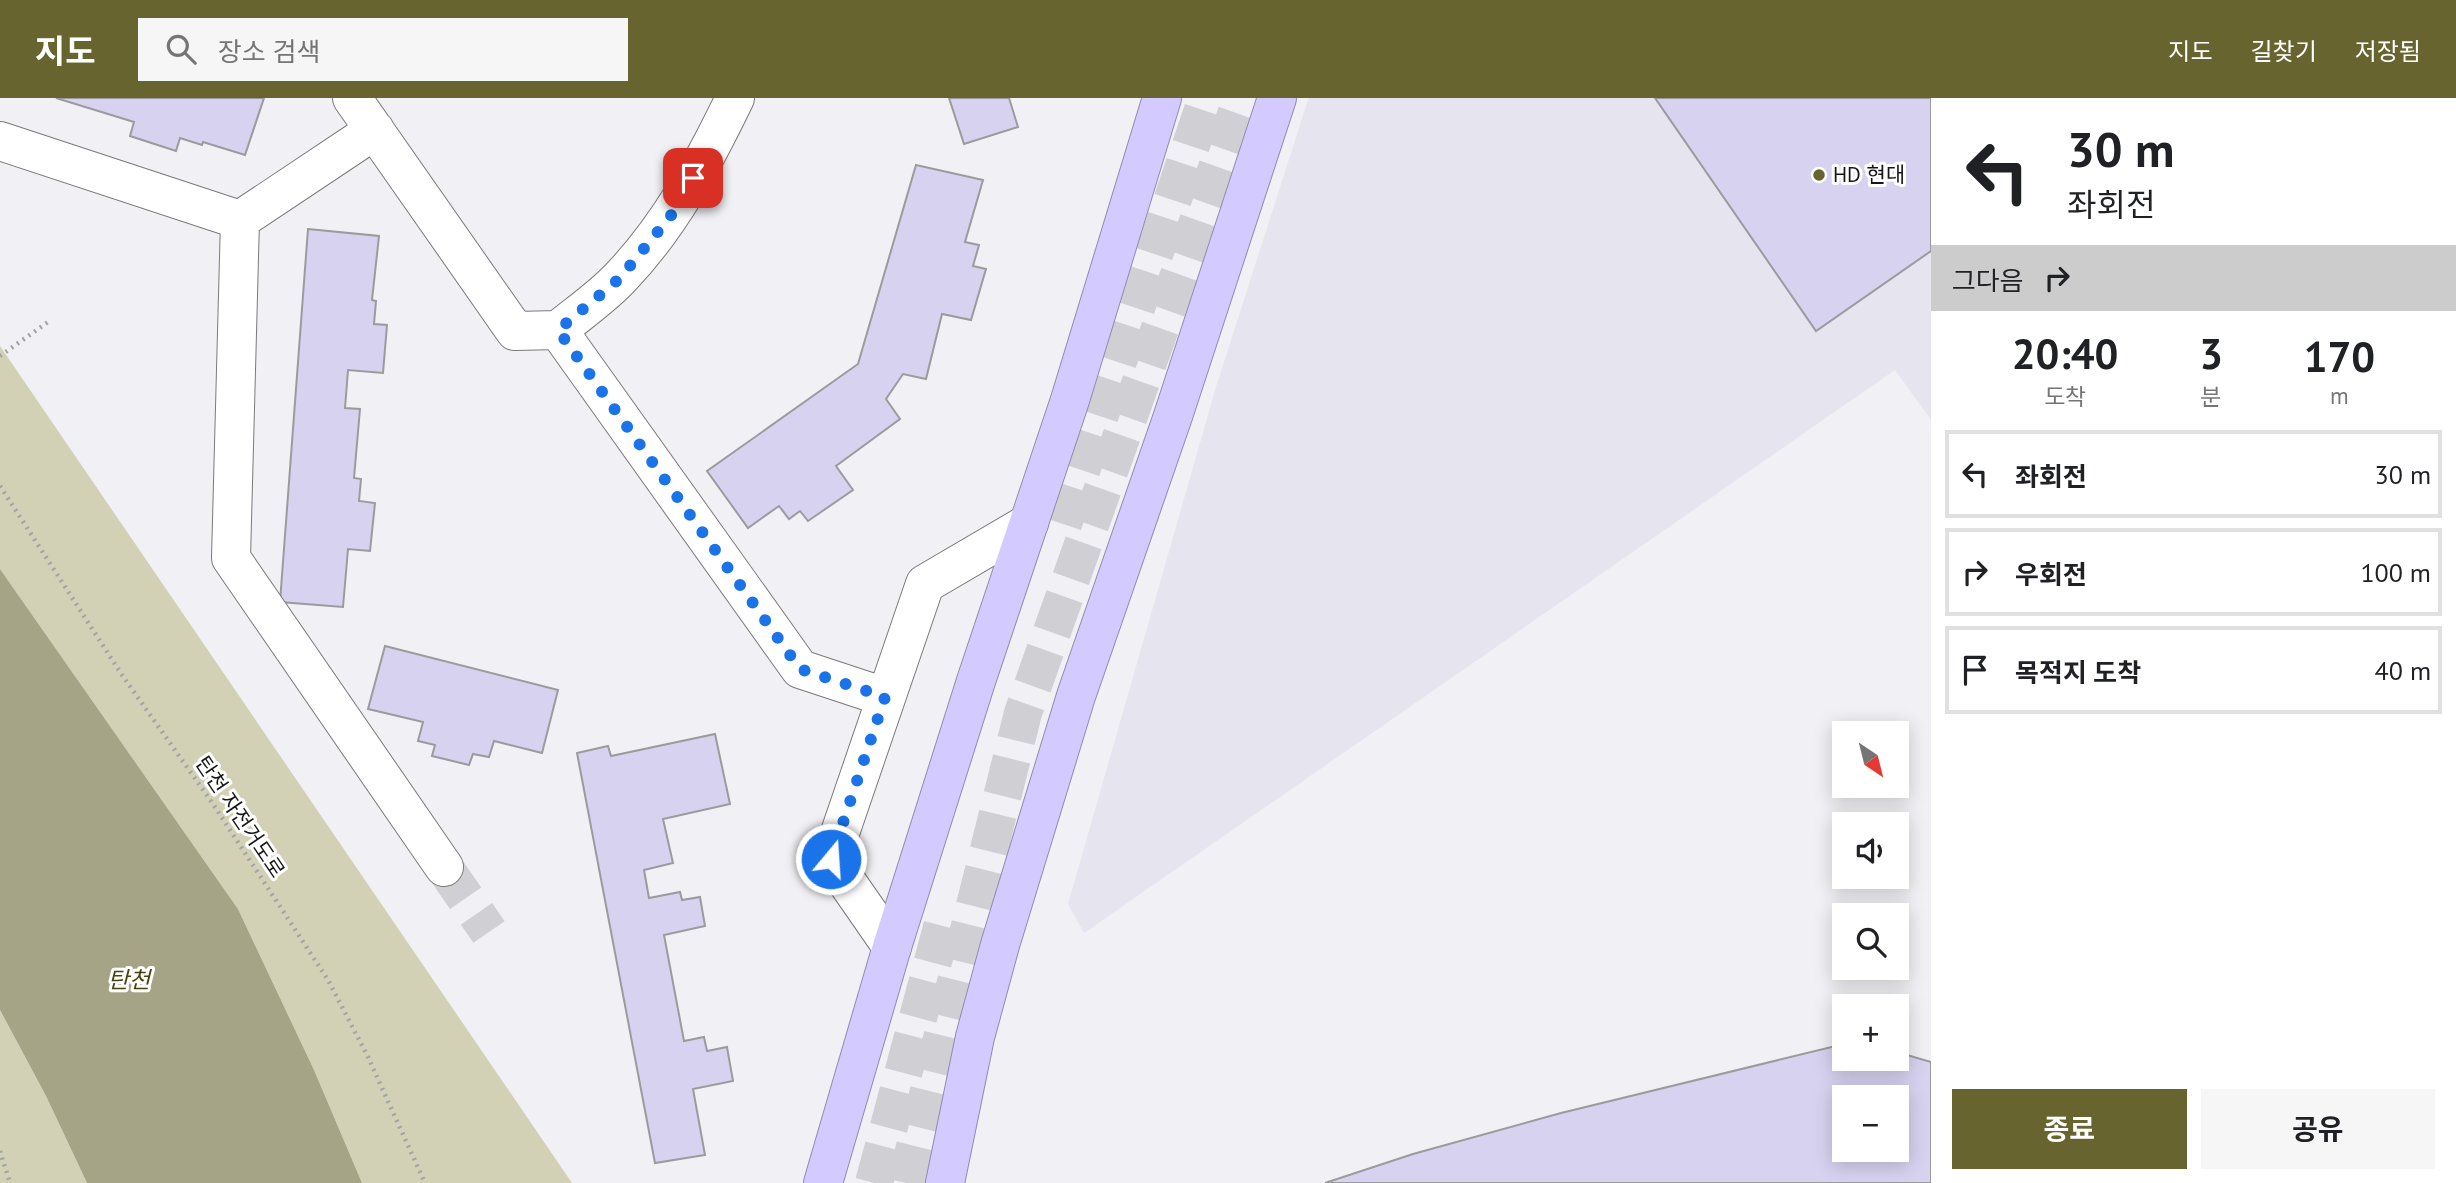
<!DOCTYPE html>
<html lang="ko">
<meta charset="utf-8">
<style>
:root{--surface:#fff;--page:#f6f6f6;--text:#202124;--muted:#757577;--line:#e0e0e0;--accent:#676430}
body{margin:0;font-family:"PT Sans","Noto Sans KR",sans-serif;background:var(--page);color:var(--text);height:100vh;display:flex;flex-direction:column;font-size:26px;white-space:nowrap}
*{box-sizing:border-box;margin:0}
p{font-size:23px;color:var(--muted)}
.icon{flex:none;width:38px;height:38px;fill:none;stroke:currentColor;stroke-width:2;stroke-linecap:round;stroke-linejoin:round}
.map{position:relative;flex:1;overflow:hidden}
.side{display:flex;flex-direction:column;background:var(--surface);width:525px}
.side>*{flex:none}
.hud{background:#fff;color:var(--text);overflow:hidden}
.needle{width:46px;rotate:145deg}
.controls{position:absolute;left:1832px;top:623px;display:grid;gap:14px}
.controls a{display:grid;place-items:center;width:77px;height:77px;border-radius:0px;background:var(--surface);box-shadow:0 4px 18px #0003;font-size:35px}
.pin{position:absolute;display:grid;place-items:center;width:60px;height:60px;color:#fff;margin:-30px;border-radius:14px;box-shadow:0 4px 10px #0006}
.me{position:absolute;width:77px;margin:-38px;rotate:18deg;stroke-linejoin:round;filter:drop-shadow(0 0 5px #0008)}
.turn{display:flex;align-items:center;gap:24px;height:147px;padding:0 21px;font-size:32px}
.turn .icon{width:91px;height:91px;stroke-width:2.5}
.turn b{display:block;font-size:49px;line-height:60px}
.then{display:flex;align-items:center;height:66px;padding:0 21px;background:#0003;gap:14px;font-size:26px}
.eta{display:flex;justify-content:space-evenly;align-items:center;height:119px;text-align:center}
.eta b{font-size:42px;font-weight:700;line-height:49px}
.primary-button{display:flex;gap:14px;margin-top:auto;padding:14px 21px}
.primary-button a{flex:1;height:80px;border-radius:0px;background:var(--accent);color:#fff;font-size:28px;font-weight:700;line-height:80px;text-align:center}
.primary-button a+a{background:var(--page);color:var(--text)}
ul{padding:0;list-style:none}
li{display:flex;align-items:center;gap:21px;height:88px;margin:0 14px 10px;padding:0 7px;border:4px solid var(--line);border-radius:0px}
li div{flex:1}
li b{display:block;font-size:26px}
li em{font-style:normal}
header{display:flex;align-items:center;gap:42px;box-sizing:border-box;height:98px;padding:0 35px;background:var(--accent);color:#fff}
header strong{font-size:33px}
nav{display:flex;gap:38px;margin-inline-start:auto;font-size:24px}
.search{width:490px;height:63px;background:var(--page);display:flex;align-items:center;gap:18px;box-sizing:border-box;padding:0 24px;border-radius:0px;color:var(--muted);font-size:26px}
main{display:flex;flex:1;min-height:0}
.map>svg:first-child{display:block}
</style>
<header>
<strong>지도</strong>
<div class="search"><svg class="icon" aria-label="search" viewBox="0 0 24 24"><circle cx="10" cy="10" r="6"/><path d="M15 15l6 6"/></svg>장소 검색</div>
<nav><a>지도</a><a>길찾기</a><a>저장됨</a></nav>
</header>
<main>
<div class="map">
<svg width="1931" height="1085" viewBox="0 0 1931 1085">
<rect width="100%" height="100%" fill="#f1f0f4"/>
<!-- built -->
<path fill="#e6e4ef" d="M1310 0H1931V322L1895 272 1084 835 1068 806 1216 289 1308 2Z"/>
<!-- green -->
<path fill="#d2d1b5" d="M0 248 572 1085H362L314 972 238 811 0 471Z
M0 912 46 998 87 1085H0Z"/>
<!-- water -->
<path fill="#a6a487" d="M0 471 238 811 314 972 362 1085H87L46 998 0 912Z"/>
<!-- building -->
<path fill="#d7d2f0" stroke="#9b9b9e" stroke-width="2" fill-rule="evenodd" d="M56 0H264L245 57 203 44 202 47 180 40 176 53 130 38 134 24Z
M949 0H1009L1018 29 964 46Z
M1655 0H1931V153L1816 233Z
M916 67 983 82 965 144 979 147 973 168 986 171 971 222 942 216 926 281 903 276 886 301 900 321 836 368 853 392 808 423 800 413 789 421 779 408 748 430 707 373 858 266Z
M308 131 379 138 372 202 376 203 374 226 387 227 383 275 348 272 345 310 360 311 354 380 361 381 359 403 375 405 370 453 348 451 343 509 280 504Z
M385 548 558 592 542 655 494 643 489 659 473 656 469 667 432 658 435 647 418 643 423 624 368 611Z
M715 636 730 706 663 721 673 765 644 772 649 800 680 794 682 802 700 799 705 828 664 837 684 943 704 939 707 953 727 949 733 983 693 991 705 1057 655 1065 577 655 608 648 611 658Z
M1844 946V961H1897V954L1931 964V1085H1325L1413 1056 1561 1015ZM1844 999H1897V1052H1844Z"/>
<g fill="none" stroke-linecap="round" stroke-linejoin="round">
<!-- minor-tunnel -->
<path stroke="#d0cfd3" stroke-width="38" stroke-dasharray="38 19" stroke-linecap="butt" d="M444 769 489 834"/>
<!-- highway-tunnel -->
<path stroke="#d0cfd3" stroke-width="38" stroke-dasharray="38 19" stroke-linecap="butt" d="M1063 426 1207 0
M874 1085 944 822
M906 1085 1023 615 1242 0"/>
<!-- minor casing -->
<g stroke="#7a7a7d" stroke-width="40">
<path id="minor" d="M352 0 515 233 558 232 800 571 885 599
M375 32 240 122 231 460 444 769
M0 43 240 122
M558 232C579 215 602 199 620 180 670 128 704 64 735 0
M892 849 831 761 925 486 1029 425"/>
</g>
<!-- highway casing -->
<g stroke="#918bae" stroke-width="40">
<path id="highway" d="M823 1085 892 849 976 583 1070 302 1162 0
M945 1085 975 939 1000 847 1076 598 1173 318 1277 0"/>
</g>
<!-- path -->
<path stroke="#a3a3a6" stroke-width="4.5" stroke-dasharray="2 5" stroke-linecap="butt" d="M0 258 48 224
M0 388 122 577 213 706 328 882 368 959 425 1085
M0 1053 10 1085"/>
<!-- minor -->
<use href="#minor" stroke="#fff" stroke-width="38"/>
<!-- highway -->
<use href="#highway" stroke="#d3caff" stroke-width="38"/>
</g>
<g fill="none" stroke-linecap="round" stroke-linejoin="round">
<!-- route -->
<path stroke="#1a73e8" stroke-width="12" stroke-dasharray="0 21.6" d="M693 80 670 119 619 181 558 232 800 571 885 599 831 761"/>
</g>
<!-- markers -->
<circle fill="#676430" stroke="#fefeff" stroke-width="2.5" cx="1819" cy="77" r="7"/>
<g text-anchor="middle" stroke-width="6" stroke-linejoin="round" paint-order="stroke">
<!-- poi labels -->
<g font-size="21" fill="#161617" stroke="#fefeff" text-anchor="start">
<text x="1833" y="84">HD 현대</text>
</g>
<!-- street labels -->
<g font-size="21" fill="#161617" stroke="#fefeff">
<text transform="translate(240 719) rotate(56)" y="7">탄천 자전거도로</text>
</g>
<!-- water labels -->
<g font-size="23" font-style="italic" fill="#484410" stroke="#fefeff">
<text x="129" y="890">탄천</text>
</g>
</g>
</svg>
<div class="controls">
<a><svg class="needle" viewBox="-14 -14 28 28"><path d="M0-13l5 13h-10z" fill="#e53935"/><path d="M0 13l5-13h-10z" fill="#757577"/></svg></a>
<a><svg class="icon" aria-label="sound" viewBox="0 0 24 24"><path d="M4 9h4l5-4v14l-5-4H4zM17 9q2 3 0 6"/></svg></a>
<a><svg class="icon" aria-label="search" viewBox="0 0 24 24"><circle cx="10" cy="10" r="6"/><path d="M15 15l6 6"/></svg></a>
<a>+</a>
<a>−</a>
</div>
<div class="pin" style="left:693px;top:80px;background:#d93025"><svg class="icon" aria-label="arrive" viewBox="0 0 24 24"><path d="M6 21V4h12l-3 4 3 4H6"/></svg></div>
<svg class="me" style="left:831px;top:761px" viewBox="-20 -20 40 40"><circle r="17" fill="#1a73e8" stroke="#fff" stroke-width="3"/><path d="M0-11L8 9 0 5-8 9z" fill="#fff"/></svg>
</div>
<section class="side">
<div class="hud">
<div class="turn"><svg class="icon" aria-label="left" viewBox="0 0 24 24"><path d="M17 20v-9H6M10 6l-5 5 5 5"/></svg><div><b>30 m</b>좌회전</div></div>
<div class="then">그다음<svg class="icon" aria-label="right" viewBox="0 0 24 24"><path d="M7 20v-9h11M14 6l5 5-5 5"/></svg></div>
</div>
<div class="eta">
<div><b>20:40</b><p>도착</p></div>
<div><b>3</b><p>분</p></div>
<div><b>170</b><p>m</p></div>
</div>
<ul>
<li><svg class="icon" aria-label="left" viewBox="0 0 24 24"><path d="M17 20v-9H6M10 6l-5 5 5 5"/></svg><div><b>좌회전</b></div><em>30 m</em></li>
<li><svg class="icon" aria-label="right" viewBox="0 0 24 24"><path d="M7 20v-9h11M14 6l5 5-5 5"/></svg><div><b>우회전</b></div><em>100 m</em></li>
<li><svg class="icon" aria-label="arrive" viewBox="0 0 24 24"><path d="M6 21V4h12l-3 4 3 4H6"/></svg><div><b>목적지 도착</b></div><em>40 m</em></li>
</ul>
<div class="primary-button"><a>종료</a><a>공유</a></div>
</section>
</main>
